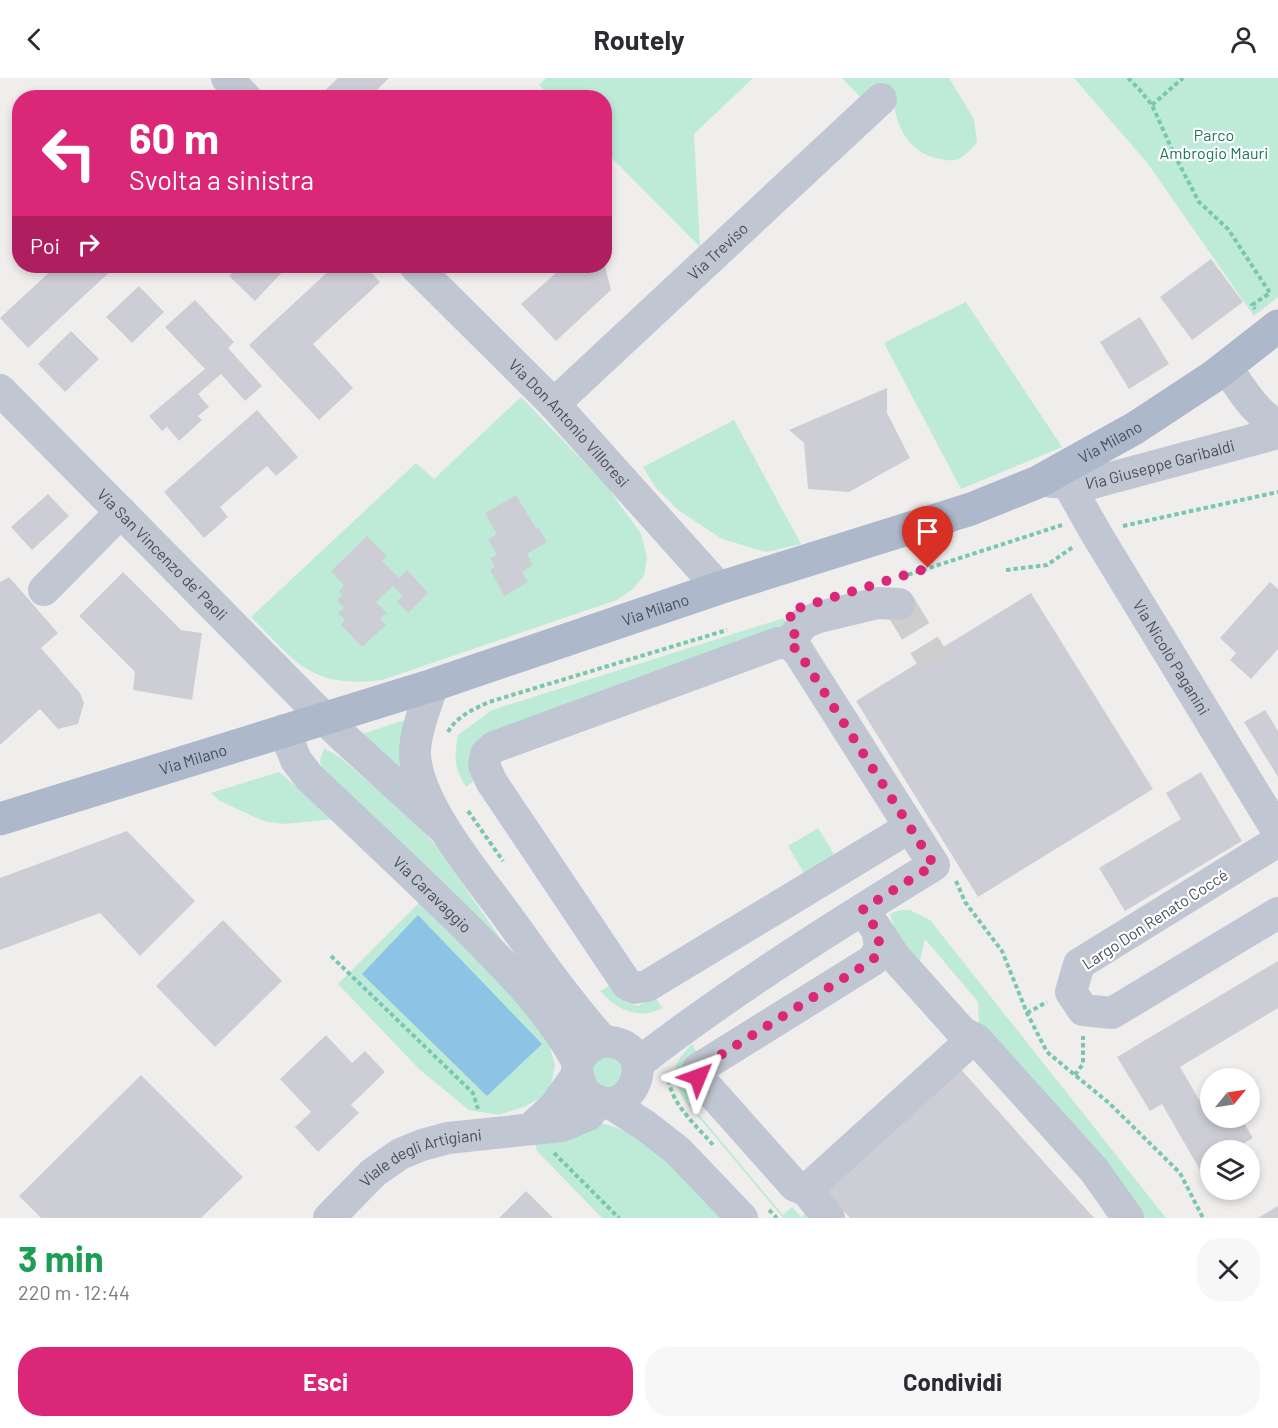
<!DOCTYPE html>
<html lang="it">
<meta charset="utf-8">
<style>
:root{--surface:#fff;--page:#f7f7f7;--text:#2b2b33;--muted:#7c7c81;--accent:#db2777}
body{margin:0;font-family:Barlow,sans-serif;background:var(--page);color:var(--text);height:100vh;display:flex;flex-direction:column;font-size:22px;white-space:nowrap}
*{box-sizing:border-box;margin:0}
p{font-size:20px;color:var(--muted)}
.icon{flex:none;width:33px;height:33px;fill:none;stroke:currentColor;stroke-width:2;stroke-linecap:round;stroke-linejoin:round}
.map{position:relative;height:1140px;overflow:hidden}
.panel{display:flex;flex-direction:column;background:var(--surface);flex:1}
.panel>*{flex:none}
.guide{position:absolute;left:12px;top:12px;width:600px;height:183px;border-radius:24px;box-shadow:0 3px 9px #0003;background:#db2777;color:#fff;overflow:hidden}
.needle{width:39px;rotate:60deg}
.fabs{position:absolute;left:1200px;top:990px;display:grid;gap:12px}
.fabs a{display:grid;place-items:center;width:60px;height:60px;border-radius:50%;background:var(--surface);box-shadow:0 3px 9px #0003;font-size:30px}
.pin{position:absolute;display:grid;place-items:center;width:51px;height:51px;color:#fff;margin:-62px -26px;border-radius:50% 50% 50% 0;rotate:-45deg;box-shadow:0 0 6px #0007}
.pin .icon{rotate:45deg}
.me{position:absolute;width:66px;margin:-33px;rotate:46deg;stroke-linejoin:round;filter:drop-shadow(0 0 4px #0008)}
.turn{display:flex;align-items:center;gap:21px;height:126px;padding:0 18px;font-size:27px}
.turn .icon{width:78px;height:78px;stroke-width:2.5}
.turn b{display:block;font-size:42px;line-height:51px}
.then{display:flex;align-items:center;height:57px;padding:0 18px;background:#0003;gap:12px;font-size:22px}
.round{display:grid;place-items:center;flex:none;width:63px;height:63px;border-radius:24px;background:var(--page)}
.headline{display:flex;align-items:center;justify-content:space-between;height:102px;padding:0 18px}
h1{font-size:36px;font-weight:700;line-height:45px;color:#1e9e55}
.primary-button{display:flex;gap:12px;margin-top:auto;padding:12px 18px}
.primary-button a{flex:1;height:69px;border-radius:24px;background:var(--accent);color:#fff;font-size:24px;font-weight:700;line-height:69px;text-align:center}
.primary-button a+a{background:var(--page);color:var(--text)}
header{display:flex;justify-content:space-between;align-items:center;height:78px;padding:0 18px;background:var(--surface);font-size:27px;font-weight:700}
.map>svg:first-child{display:block}
</style>
<header><svg class="icon" aria-label="back" viewBox="0 0 24 24"><path d="M15 5l-7 7 7 7"/></svg>Routely<svg class="icon" aria-label="person" viewBox="0 0 24 24"><circle cx="12" cy="8" r="4"/><path d="M4 21q1-7 8-7t8 7"/></svg></header>
<div class="map">
<svg width="1278" height="1140" viewBox="0 0 1278 1140">
<rect width="100%" height="100%" fill="#f0eeed"/>
<!-- green -->
<path fill="#beebd7" d="M546 0H753L694 56 700 169 605 73 604 20 551 19 539 7Z
M842 0H949L974 41 977 64C971 71 964 80 955 82 951 83 945 82 941 81 913 77 898 54 894 27L861 20Z
M1074 0H1278V219L1254 238 1148 86Z
M966 224 1062 369 961 411 884 265Z
M521 319 606 407 641 456 647 479 644 498 633 511 617 522 382 602C312 611 296 585 251 539L416 385 434 401Z
M734 342 801 466 766 474 722 461 678 432 656 410 643 389Z
M784 540 788 552 479 667 476 701 466 709C454 690 454 680 458 657L492 632Z
M405 642 400 667 403 705 356 658Z
M324 670 341 680 416 745 436 768 503 864 327 708 320 683Z
M279 694 335 741 284 746 263 743 220 723 211 715Z
M818 750 837 781 807 800 788 768Z
M422 822 546 954 555 988 551 1006 546 1017 524 1029 499 1037 469 1032 420 992 338 906Z
M900 832H910L930 842 1166 1140H1138L979 949 978 924 925 861 919 887 896 856 890 836Z
M611 907 626 925 638 928 655 918 662 930C639 943 616 931 600 913Z
M692 966 700 980 697 1013 687 1022 783 1137 792 1129 801 1139 807 1134 812 1140H783L685 1023C670 999 671 987 692 966Z
M592 978 625 979 621 1012 595 1011 587 986Z
M598 1045C649 1052 689 1106 724 1140H602L537 1073 535 1066Z"/>
<!-- water -->
<path fill="#8dc4e6" d="M418 837 542 966 487 1018 362 896Z"/>
<!-- building -->
<path fill="#cdced5" d="M338 0H389L369 20H317Z
M1211 181 1243 224 1192 262 1160 219Z
M56 188H116L28 270 0 240Z
M240 188H288L255 223 229 198Z
M334 188H365L380 204 313 266 353 310 319 342 249 267Z
M556 188H605L611 212 556 263 521 226 557 194Z
M139 208 164 234 132 265 106 239Z
M195 222 234 264 228 270 262 308 245 323 221 296 198 316 209 329 198 338 202 342 179 363 167 349 162 353 149 338 205 291 165 249Z
M1140 239 1169 286 1129 311 1100 264Z
M71 253 99 281 65 314 38 286Z
M887 310V335L910 380 849 414 808 411 804 365 789 352Z
M257 332 298 379 276 398 267 388 220 429 228 439 204 460 164 414Z
M48 416 69 438 32 472 11 449Z
M516 417 536 450 538 449 547 464 527 476 533 487 522 494 528 504 504 518 490 492 495 489 490 480 497 477 488 461 497 456 485 435Z
M367 458 387 478 382 483 399 500 407 492 428 515 408 535 397 523 403 518 393 508 376 524 387 535 380 541 386 547 362 569 341 547 345 542 338 535 344 530 337 522 342 517 339 513 344 507 331 493Z
M123 494 181 552 202 555 192 622 133 612 135 594 79 538Z
M9 499 58 555 41 570 80 615 84 625 78 646 58 651 40 631 0 667V504Z
M1270 504 1278 511V571L1251 601 1230 582 1236 575 1220 560Z
M1031 515 1153 711 978 819 856 623Z
M1265 632 1278 653V699L1244 644Z
M1201 694 1242 763 1125 833 1099 790 1181 741 1166 715Z
M127 753 195 823 140 878 100 835 0 872V800Z
M223 842 282 903 215 969 156 908Z
M1278 883V930L1180 989 1201 1025 1210 1019V1040H1241L1253 1060 1232 1072H1210V1085L1200 1092 1162 1026 1150 1033 1117 979Z
M326 957 352 985 365 973 385 994 351 1027 359 1035 318 1074 295 1049 311 1034 280 1001Z
M957 987 1094 1140H850L820 1107Z
M141 997 243 1099 201 1140H41L19 1118Z
M526 1113 553 1140H499Z
M1278 1128V1140H1258Z"/>
<g fill="none" stroke-linecap="round" stroke-linejoin="round">
<!-- minor-tunnel -->
<path stroke="#cececf" stroke-width="32" stroke-dasharray="32 16" stroke-linecap="butt" d="M899 526 934 583"/>
<!-- path -->
<path stroke="#78c7ae" stroke-width="4" stroke-dasharray="4.5 3" stroke-linecap="butt" d="M1128 0 1139 11 1152 27 1174 76 1199 124 1228 151 1270 215 1252 227 1255 231
M1152 27 1183 0
M1123 448 1278 414
M1006 492 1047 487 1073 469
M901 499 1062 447
M448 654C457 638 472 632 489 624L727 552
M468 733 503 783
M956 803 965 824 1002 873 1027 935 1047 974 1109 1025 1180 1095 1203 1140
M331 878 473 1015 478 1031
M1027 935 1047 924
M1075 997 1083 986V958
M669 1002C671 1026 698 1049 713 1067
M554 1075 619 1140
M769 1132 777 1140"/>
<!-- minor -->
<g stroke="#c1c7d2" stroke-width="32">
<path d="M227 0 246 20"/>
<path id="s1" d="M415 188 554 326 719 510"/>
<path d="M1226 289C1240 308 1256 338 1278 346"/>
<path id="s2" d="M0 312 339 655 444 751"/>
<path id="s3" d="M554 326 881 21"/>
<path id="s4" d="M1051 404 1092 405 1278 355"/>
<path id="s5" d="M1067 404 1097 457 1278 754"/>
<path d="M44 512 121 434"/>
<path d="M789 565 804 545 819 539 878 525 899 526"/>
<path d="M433 607C426 626 414 657 415 677 418 727 476 796 505 835 537 879 567 923 603 963"/>
<path id="s6" d="M284 652 296 682 309 699C359 746 409 793 458 841 502 885 547 928 577 983"/>
<path d="M1278 763 1079 886 1071 914 1083 932 1112 935 1278 835"/>
<path d="M863 831 895 879 963 955 965 968 806 1112 795 1108 698 999V991L873 882 880 870 878 856"/>
<path d="M963 955 976 961 1094 1092 1128 1140"/>
<path d="M603 963C671 966 625 1057 585 1014 581 1010 581 1006 579 1001 572 981 586 970 603 963Z"/>
<path d="M637 986C731 913 833 849 934 787L798 573 789 565H778L494 669 486 676 484 687 491 703 627 906 634 910 647 908 910 749"/>
<path d="M610 1025 646 1048 678 1073 742 1140"/>
<path d="M530 1051 554 1029 577 997"/>
<path d="M806 1112 829 1140"/>
<path id="s7" d="M329 1140 373 1095 400 1076 422 1067 448 1060 562 1048 588 1037 599 1023"/>
</g>
<!-- major -->
<path stroke="#aeb8cb" stroke-width="33" id="s8" d="M0 741 433 607 719 510 971 431 1038 404 1135 350 1214 298 1278 248"/>
</g>
<g fill="none" stroke-linecap="round" stroke-linejoin="round">
<!-- route -->
<path stroke="#db2777" stroke-width="10" stroke-dasharray="0 18" d="M698 999V991L873 882C886 860 875 850 863 831L934 787 798 573 789 565 795 555 789 533 928 490"/>
</g>
<g text-anchor="middle" stroke-width="4.5" stroke-linejoin="round" paint-order="stroke">
<!-- park labels -->
<g font-size="16" fill="#1c7659" stroke="#fff">
<text x="1214" y="63">Parco<tspan x="1214" dy="18">Ambrogio Mauri</tspan></text>
</g>
<!-- street labels -->
<g font-size="16" fill="#474d59" stroke="#fff">
<text dy="6" stroke="none"><textPath href="#s3" startOffset="224">Via Treviso</textPath></text>
<text dy="6" stroke="none"><textPath href="#s1" startOffset="220">Via Don Antonio Villoresi</textPath></text>
<text dy="6" stroke="none"><textPath href="#s8" startOffset="1174">Via Milano</textPath></text>
<text dy="6" stroke="none"><textPath href="#s4" startOffset="111">Via Giuseppe Garibaldi</textPath></text>
<text dy="6" stroke="none"><textPath href="#s2" startOffset="231">Via San Vincenzo de' Paoli</textPath></text>
<text dy="6" stroke="none"><textPath href="#s8" startOffset="688">Via Milano</textPath></text>
<text dy="6" stroke="none"><textPath href="#s5" startOffset="204">Via Nicolò Paganini</textPath></text>
<text dy="6" stroke="none"><textPath href="#s8" startOffset="202">Via Milano</textPath></text>
<text dy="6" stroke="none"><textPath href="#s6" startOffset="224">Via Caravaggio</textPath></text>
<text transform="translate(1155 841) rotate(-33)" y="6">Largo Don Renato Coccé</text>
<text dy="6" stroke="none"><textPath href="#s7" startOffset="114">Viale degli Artigiani</textPath></text>
</g>
</g>
</svg>
<div class="fabs">
<a><svg class="needle" viewBox="-14 -14 28 28"><path d="M0-13l5 13h-10z" fill="#e53935"/><path d="M0 13l5-13h-10z" fill="#7c7c81"/></svg></a>
<a><svg class="icon" aria-label="layers" viewBox="0 0 24 24"><path d="M12 4l9 5-9 5-9-5zM3 14l9 5 9-5"/></svg></a>
</div>
<div class="pin" style="left:928px;top:490px;background:#d93025"><svg class="icon" aria-label="arrive" viewBox="0 0 24 24"><path d="M6 21V4h12l-3 4 3 4H6"/></svg></div>
<svg class="me" style="left:698px;top:999px" viewBox="-20 -20 40 40"><path d="M0-17L14 15 0 8-14 15z" fill="#db2777" stroke="#fff" stroke-width="4"/></svg>
<div class="guide">
<div class="turn"><svg class="icon" aria-label="left" viewBox="0 0 24 24"><path d="M17 20v-9H6M10 6l-5 5 5 5"/></svg><div><b>60 m</b>Svolta a sinistra</div></div>
<div class="then">Poi<svg class="icon" aria-label="right" viewBox="0 0 24 24"><path d="M7 20v-9h11M14 6l5 5-5 5"/></svg></div>
</div>
</div>
<section class="panel">
<div class="headline"><div><h1>3 min</h1><p>220 m · 12:44</p></div><a class="round"><svg class="icon" aria-label="close" viewBox="0 0 24 24"><path d="M6 6l12 12M18 6L6 18"/></svg></a></div>
<div class="primary-button"><a>Esci</a><a>Condividi</a></div>
</section>
